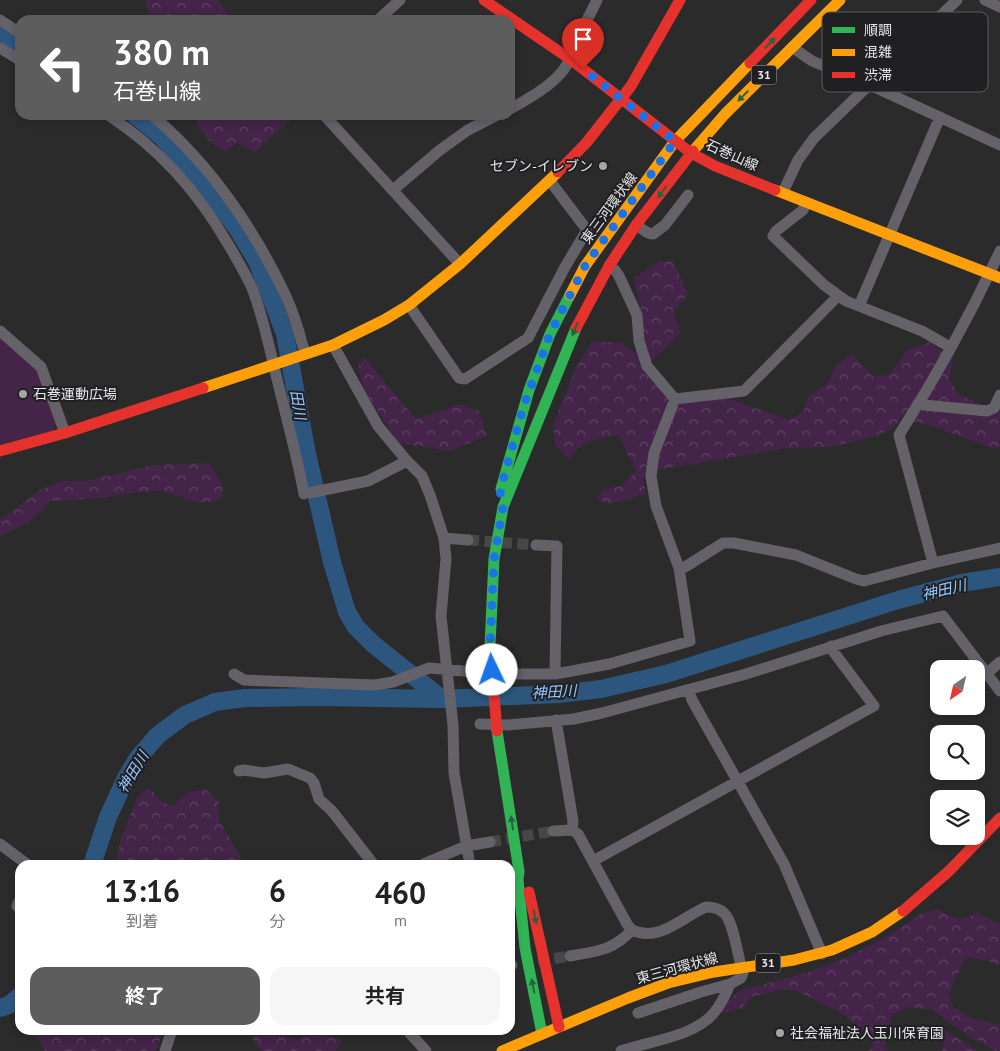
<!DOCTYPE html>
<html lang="ja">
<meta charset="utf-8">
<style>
:root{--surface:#fff;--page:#f6f6f6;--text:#222;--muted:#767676;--accent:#5d5d5e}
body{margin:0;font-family:"PT Sans","Noto Sans JP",sans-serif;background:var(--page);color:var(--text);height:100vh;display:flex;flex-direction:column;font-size:19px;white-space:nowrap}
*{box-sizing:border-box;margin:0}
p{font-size:16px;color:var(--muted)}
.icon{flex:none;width:28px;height:28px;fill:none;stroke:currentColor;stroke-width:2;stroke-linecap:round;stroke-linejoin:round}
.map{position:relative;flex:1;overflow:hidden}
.panel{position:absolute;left:15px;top:860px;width:500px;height:175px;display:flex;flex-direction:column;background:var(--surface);border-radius:15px;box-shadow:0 2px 8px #0003}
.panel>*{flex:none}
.guide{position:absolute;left:15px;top:15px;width:500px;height:105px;border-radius:15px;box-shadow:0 2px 8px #0003;background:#5d5d5e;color:#fff;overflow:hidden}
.needle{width:32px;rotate:214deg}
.fabs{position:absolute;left:930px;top:660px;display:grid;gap:10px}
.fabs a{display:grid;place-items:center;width:55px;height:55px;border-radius:10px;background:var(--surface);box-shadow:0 2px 8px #0003;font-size:25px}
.pin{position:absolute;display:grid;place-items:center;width:42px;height:42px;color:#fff;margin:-51px -21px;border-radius:50% 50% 50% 0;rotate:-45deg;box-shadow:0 0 5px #0007}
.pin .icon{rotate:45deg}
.me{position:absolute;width:55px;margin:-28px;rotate:357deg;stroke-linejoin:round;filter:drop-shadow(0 0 4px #0008)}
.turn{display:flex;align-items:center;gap:18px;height:105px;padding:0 15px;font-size:22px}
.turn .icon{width:65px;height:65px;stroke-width:2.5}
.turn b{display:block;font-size:35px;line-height:42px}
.eta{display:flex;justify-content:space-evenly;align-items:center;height:85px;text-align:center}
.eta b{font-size:30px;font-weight:700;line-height:35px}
.action{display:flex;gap:10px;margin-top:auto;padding:10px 15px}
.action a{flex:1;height:58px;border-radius:15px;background:var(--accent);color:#fff;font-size:20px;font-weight:700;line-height:58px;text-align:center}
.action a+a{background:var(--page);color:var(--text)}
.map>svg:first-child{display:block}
</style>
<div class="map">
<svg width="1000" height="1051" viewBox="0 0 1000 1051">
<defs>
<pattern id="forest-crowns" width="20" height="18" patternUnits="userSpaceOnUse" patternTransform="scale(1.25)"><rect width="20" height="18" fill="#442449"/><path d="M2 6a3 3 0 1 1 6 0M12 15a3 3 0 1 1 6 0" fill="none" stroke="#5f4463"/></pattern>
</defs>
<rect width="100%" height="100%" fill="#2b2b2c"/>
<!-- green -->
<path fill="#442449" d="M0 337 37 369 56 420 53 432 0 446Z"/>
<!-- forest -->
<path fill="url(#forest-crowns)" d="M146 0H218L232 20H149Z
M192 115H296L255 152 237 143 226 151C208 145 201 130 192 115Z
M673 261 688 294 674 312 680 333 665 349 645 366 669 396H721L789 420 803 412 809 396 827 384 837 364 852 354 874 377 890 375 906 351 929 342 953 359 949 380 958 394 994 410 1000 404V448L990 447 927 424 914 422 904 414 893 428 877 436 829 447 788 448 657 470 643 478 646 494 611 504 596 500 603 490 623 485 637 470 627 454 620 435C601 437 580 441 570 459L555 445 553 425 574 372 591 342H619L635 353 645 349 641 310 634 278 659 262Z
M365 358 416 419 460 404 479 411 487 435 450 451 398 443 364 390 358 367Z
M209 463 222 483 223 495 216 501 198 503 164 491 137 492 104 498 51 501 26 524 0 536V520L40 490 62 481H86L154 465Z
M149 788 162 802 173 806 189 792 205 789 219 802V820L245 865H115L122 835 138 796Z
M937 909C951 916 961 924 976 913L998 923 1000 922V965L984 960 966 957 949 993 952 1006 973 1019 1000 1025V1051H996L967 1035 932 1010 909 1007 893 1014 884 1045 888 1051H869L873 1045 866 1032 839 1012 795 990H778L751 997 742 1008 722 1014 723 1006 739 991 809 972 843 959 886 937 921 914Z
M941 1028 978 1051H942L944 1042 937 1033Z
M33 1030H164L155 1051H45Z
M252 1030H278L285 1037 298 1040 310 1032 342 1040 339 1047 334 1051H263L253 1041Z"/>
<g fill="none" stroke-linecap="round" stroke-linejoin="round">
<!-- river -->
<path stroke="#2d567f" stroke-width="18" d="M0 32 20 44
M135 115 162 137 203 183 237 228 257 261 285 334 307 454 332 562 347 612 356 627 373 644 442 699
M92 865 108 817 126 778 138 758 158 735 185 715 215 702 245 698 318 697 442 699 558 694 601 689 666 674 898 600 962 583 1000 577
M0 1008 9 1005 20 996"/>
<!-- street-tunnel -->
<path stroke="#474748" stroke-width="11" stroke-dasharray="11 5.5" stroke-linecap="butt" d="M468 540 536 545
M490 842 553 831
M538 961 570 956"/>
<!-- street -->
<path stroke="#656169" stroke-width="11" d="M985 0 1000 7
M0 20 20 33
M378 20 400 0
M792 47 812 61 870 85 1000 145
M0 48 20 60
M510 109C530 98 569 77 571 52L597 0
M108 115C160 149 197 191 228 244 237 259 245 273 252 288 264 319 270 351 278 383 287 420 297 456 304 494
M152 115C205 160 248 220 279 282 287 297 294 315 299 332 301 339 302 346 306 353
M324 115 460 264
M393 190 440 150 468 130 497 115
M783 192 798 160 814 138 957 0
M806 202 803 210 776 231 773 236 824 285 846 301 922 331 950 347
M636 225 648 233 653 234 665 225 688 195
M609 266 615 270 619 276 637 315 639 341 647 366 675 399 744 391 838 296
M409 305 459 378 465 379 528 338 565 267 587 230 550 181
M859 306 940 117
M0 331 41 367 65 433
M333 345 378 426 407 461 422 476 430 495 444 538 446 559 441 616 453 725 454 773 470 865
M920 402 924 405 987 411 994 408 1000 395
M309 493 368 481 407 461
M444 538 468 540
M536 545 557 546 555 674
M933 563 899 435C936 377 971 314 1000 251
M679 568 685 567 723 543H734L796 555 856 579 864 581 933 563 1000 548
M234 674 244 680 375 685 393 682 429 668 499 674H555L572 671 609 664 690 641 679 568 656 506 651 476 654 453 675 399
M986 674 1000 662
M689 690 692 700 784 864 822 954
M556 720 573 821 572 830 578 834 627 924 632 930
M480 724 507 725 574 719 602 713 746 674 881 631 943 616 1000 691
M239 771 244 770 264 773 288 769 310 778 314 783 319 799 332 811 374 865
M553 831 572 830
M0 844 28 865
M593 861 874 706 833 651 831 646
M421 865 466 846 490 842
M17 906 20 900
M570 956C598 951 612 951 632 930 659 943 682 917 706 907 713 907 719 908 724 913 734 922 738 959 743 973L741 978 730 984 701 992 638 1013
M510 965H512
M407 1030 426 1051
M165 1051 172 1030
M621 1051C649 1041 693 1037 713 1014 720 1006 726 994 730 984"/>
<!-- fast -->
<path stroke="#30b455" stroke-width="11" d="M501 489 529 390 550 334 570 295
M492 670 490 646 494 559 503 507 576 328
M497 731 519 871 518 880 525 948 542 1034"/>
<!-- slow -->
<path stroke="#ff9f0a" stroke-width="11" d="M693 151 725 114 840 0
M775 190 1000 278
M570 295 585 266 675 141 750 63
M203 388 333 345 384 320 409 305 460 264 558 172
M502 1051 628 998 668 983 714 972 794 960 832 950 872 932 903 911"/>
<!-- jam -->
<path stroke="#e5322d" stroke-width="11" d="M484 0 570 59 691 153 715 166 775 190
M750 63 811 0
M558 172 587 142 631 86 680 0
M576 328 609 266 636 225 693 151
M0 451 65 433 203 388
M529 892 559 1027
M903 911 949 871 1000 818"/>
<!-- jam-bridge -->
<path stroke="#e5322d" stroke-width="11" d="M492 670 497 731"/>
</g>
<!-- one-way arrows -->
<defs><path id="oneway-solid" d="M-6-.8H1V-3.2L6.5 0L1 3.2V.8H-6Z" transform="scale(1.25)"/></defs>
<g fill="#27633a">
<use href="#oneway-solid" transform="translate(770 43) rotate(-46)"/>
<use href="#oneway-solid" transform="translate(743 96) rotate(135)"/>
<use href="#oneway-solid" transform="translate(662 192) rotate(127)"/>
<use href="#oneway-solid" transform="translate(575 329) rotate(113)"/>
<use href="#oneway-solid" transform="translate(512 823) rotate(-99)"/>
<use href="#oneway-solid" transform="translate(535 917) rotate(79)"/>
<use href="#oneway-solid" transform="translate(533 986) rotate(-101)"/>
</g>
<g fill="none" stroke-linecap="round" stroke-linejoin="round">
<!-- route -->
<path stroke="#1a73e8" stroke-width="9" stroke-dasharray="0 16.2" d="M492 670 490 646 494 559 503 507 500 491 523 408 550 334 585 266 675 141 583 69"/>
</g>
<!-- markers -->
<g fill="#a5a5a7" stroke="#202023" stroke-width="2">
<circle cx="603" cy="166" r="5"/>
<circle cx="23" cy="394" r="5"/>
<circle cx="780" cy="1033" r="5"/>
</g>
<g text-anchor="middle" stroke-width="4" stroke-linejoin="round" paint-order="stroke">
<!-- shield labels -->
<g fill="#202023" stroke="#ababae" stroke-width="1">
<rect x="751.5" y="65.5" width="25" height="19" rx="4"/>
<rect x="755.5" y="953.5" width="25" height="19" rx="4"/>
</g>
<g font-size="12" font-weight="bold" fill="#e7e7e9">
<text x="764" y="79">31</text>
<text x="768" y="967">31</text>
</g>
<!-- street labels -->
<g font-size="14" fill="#e7e7e9" stroke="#202023">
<text transform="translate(732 155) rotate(24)" y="5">石巻山線</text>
<text transform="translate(609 208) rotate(-54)" y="5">東三河環状線</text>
<text transform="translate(677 968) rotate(-15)" y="5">東三河環状線</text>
</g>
<!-- poi labels -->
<g font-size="14" fill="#e7e7e9" stroke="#202023" text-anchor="start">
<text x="593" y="171" text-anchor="end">セブン-イレブン</text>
<text x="33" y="399">石巻運動広場</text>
<text x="790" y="1038">社会福祉法人玉川保育園</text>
</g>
<!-- water labels -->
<g font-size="15" font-style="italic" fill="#92c6fc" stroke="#202023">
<text transform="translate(298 405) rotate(80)" y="5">田川</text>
<text transform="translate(944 590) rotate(-13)" y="5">神田川</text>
<text transform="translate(554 692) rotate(-3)" y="5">神田川</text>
<text transform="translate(133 772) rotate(-59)" y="5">神田川</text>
</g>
</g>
<!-- legend -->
<rect x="822" y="12" width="166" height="80" rx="8" fill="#202023" stroke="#5c5c5e" stroke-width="1"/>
<rect x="832" y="27" width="23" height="6" fill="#30b455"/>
<rect x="832" y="49" width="23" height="7" fill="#ff9f0a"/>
<rect x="832" y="72" width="23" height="6" fill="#e5322d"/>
<g font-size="14" fill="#e7e7e9">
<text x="864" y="35">順調</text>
<text x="864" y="57">混雑</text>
<text x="864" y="80">渋滞</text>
</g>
</svg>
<div class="fabs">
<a><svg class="needle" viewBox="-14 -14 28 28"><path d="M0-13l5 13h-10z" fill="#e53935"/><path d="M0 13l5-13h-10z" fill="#767676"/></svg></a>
<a><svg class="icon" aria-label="search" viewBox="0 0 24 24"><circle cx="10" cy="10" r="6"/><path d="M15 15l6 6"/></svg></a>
<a><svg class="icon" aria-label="layers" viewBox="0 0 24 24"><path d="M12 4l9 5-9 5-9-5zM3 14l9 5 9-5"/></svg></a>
</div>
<div class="pin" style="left:583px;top:69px;background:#d93025"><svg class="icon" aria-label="arrive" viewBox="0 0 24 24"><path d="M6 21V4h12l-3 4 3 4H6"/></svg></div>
<svg class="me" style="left:492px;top:670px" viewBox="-20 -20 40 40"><circle r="19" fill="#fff"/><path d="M0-13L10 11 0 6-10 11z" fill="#1a73e8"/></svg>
<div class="guide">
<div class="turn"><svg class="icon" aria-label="left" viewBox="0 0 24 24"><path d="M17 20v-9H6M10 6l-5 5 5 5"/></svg><div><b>380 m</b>石巻山線</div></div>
</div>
<section class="panel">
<div class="eta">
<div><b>13:16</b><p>到着</p></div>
<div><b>6</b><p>分</p></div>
<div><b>460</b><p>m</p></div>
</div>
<div class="action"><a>終了</a><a>共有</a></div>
</section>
</div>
